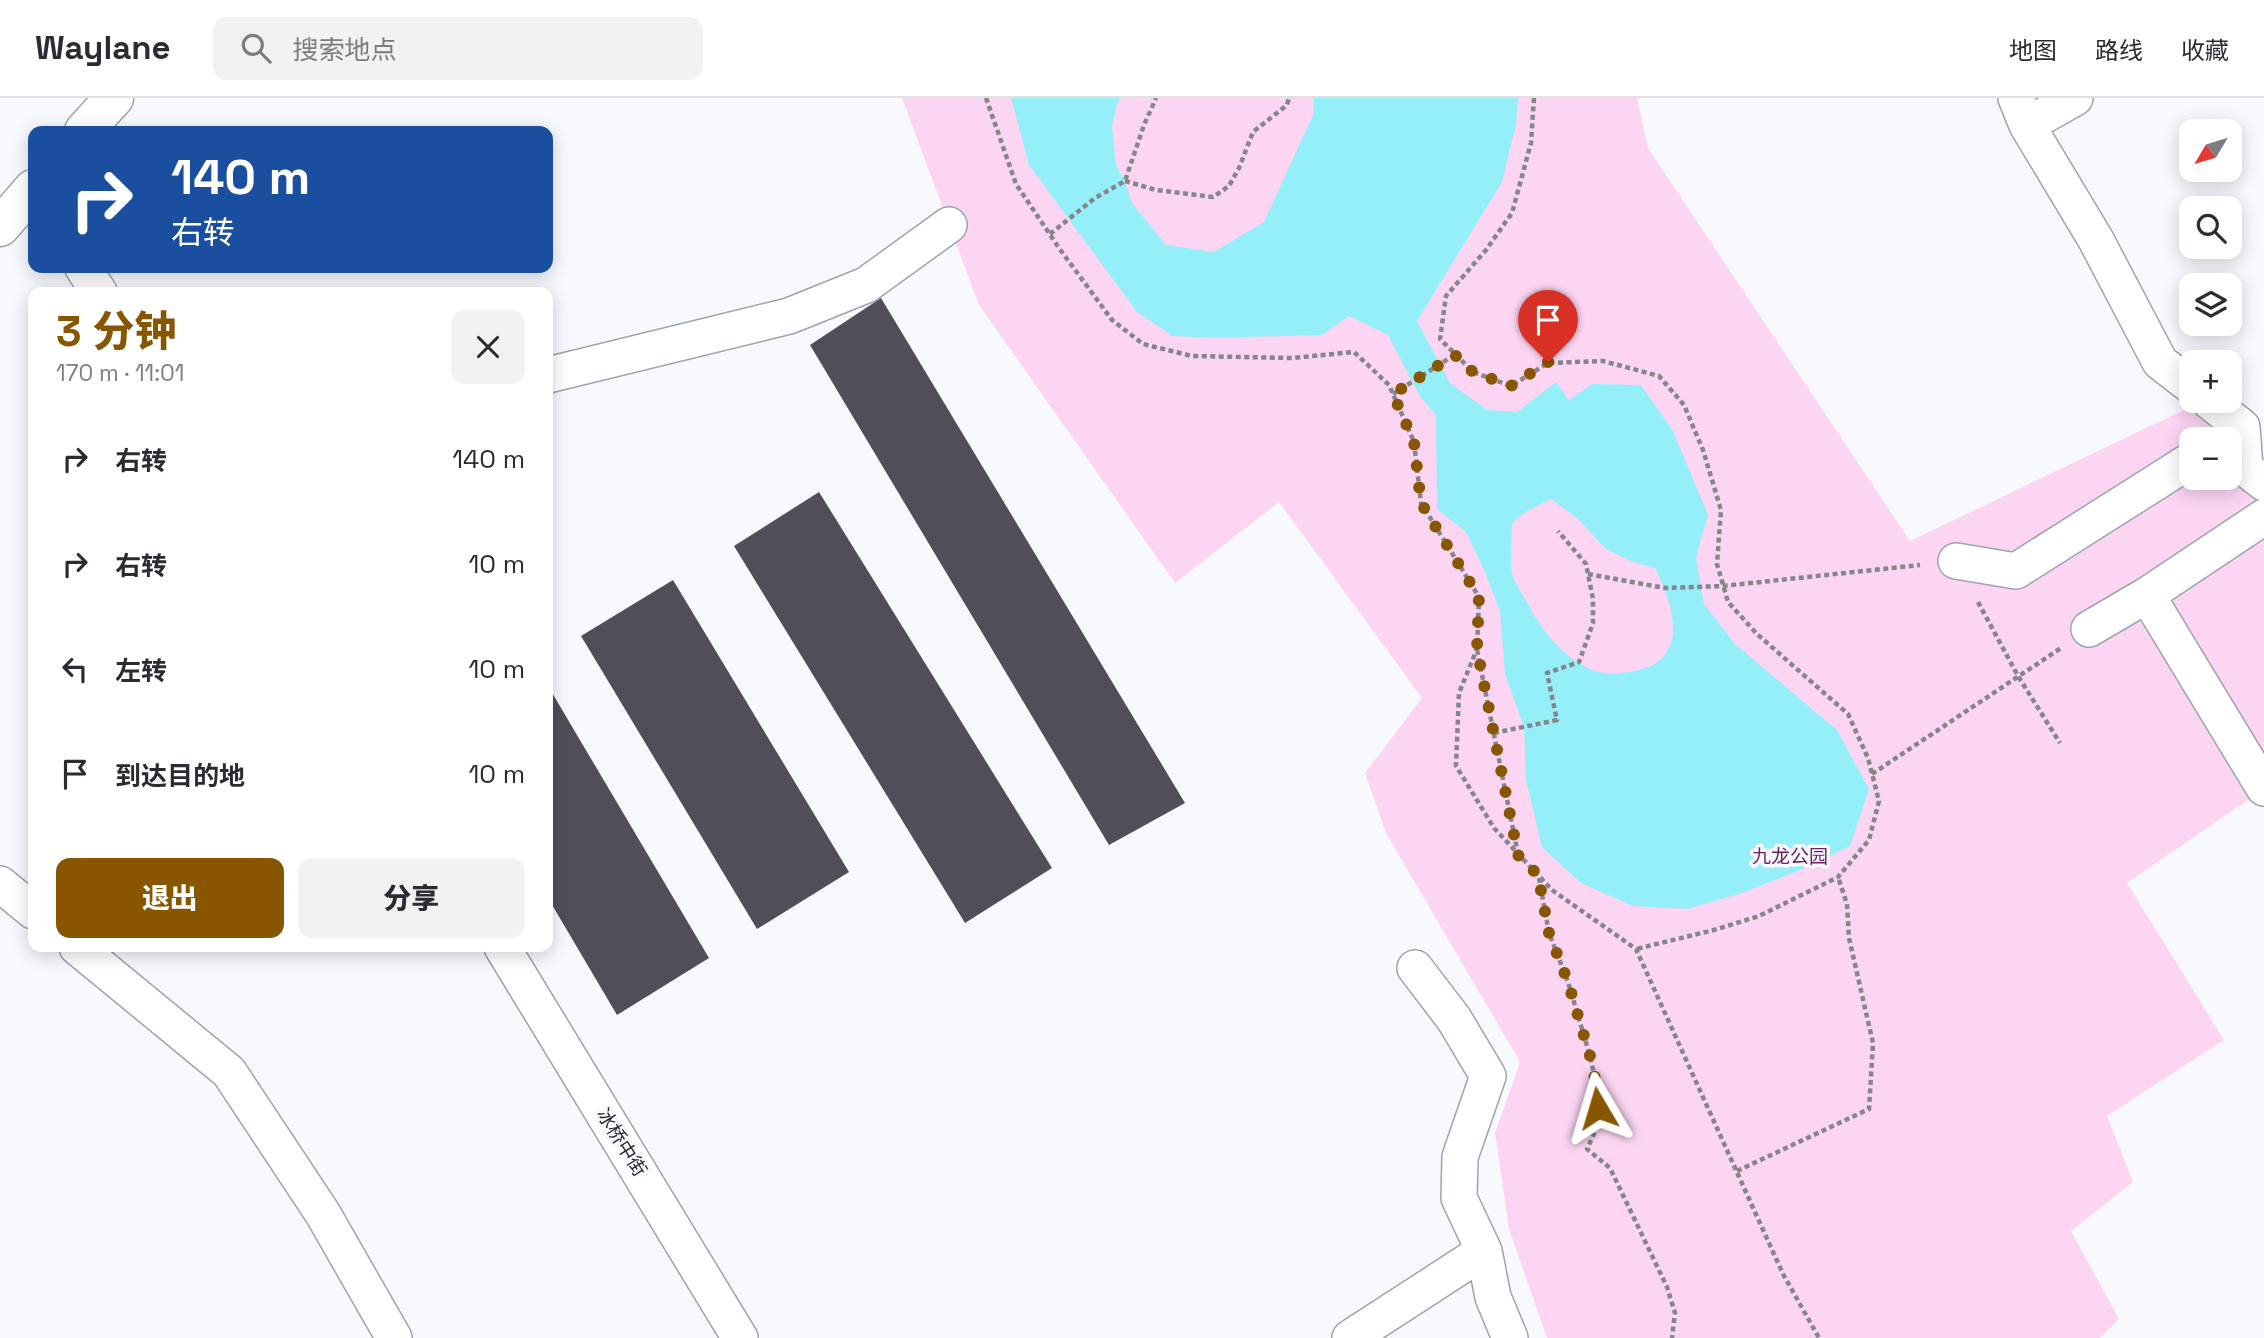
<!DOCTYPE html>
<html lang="zh">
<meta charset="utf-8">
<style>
:root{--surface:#fff;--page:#f2f2f3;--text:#2b2b33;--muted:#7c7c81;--line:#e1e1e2;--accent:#895600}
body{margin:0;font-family:"Space Grotesk","Noto Sans SC",sans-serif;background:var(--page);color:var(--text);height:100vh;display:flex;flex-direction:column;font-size:26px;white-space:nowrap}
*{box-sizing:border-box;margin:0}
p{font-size:23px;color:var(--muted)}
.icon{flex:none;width:38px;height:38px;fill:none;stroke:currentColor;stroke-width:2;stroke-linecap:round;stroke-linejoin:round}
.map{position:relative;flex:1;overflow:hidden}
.drawer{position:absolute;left:28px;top:189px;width:525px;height:665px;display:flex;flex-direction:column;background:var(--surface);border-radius:14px;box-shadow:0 4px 18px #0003}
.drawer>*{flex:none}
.banner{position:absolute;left:28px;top:28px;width:525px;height:147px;border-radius:14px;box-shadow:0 4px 18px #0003;background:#1a4fa0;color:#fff;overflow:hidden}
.needle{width:46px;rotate:232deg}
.controls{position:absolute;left:2179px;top:21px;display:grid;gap:14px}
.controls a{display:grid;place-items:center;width:63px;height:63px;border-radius:14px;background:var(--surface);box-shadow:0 4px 18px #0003;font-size:35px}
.pin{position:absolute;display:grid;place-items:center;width:60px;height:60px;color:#fff;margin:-72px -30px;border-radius:50% 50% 50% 0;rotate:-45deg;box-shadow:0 0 7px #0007}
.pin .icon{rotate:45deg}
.me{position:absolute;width:77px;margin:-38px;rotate:353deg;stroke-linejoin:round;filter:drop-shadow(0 0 5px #0008)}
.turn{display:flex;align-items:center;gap:24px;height:147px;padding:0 28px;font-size:32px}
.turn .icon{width:91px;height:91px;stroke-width:2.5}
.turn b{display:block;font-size:49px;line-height:60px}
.round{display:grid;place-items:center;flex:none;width:74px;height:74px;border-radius:14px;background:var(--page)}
.headline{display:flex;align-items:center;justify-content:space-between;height:119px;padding:0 28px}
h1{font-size:42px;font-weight:800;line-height:52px;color:var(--accent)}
.primary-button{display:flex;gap:14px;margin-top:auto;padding:14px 28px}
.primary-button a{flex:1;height:80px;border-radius:14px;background:var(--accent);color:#fff;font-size:28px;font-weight:800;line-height:80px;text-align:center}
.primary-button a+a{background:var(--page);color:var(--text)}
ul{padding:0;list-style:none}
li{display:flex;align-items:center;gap:21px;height:105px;padding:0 28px}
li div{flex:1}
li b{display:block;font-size:26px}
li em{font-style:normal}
header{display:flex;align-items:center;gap:42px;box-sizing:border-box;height:98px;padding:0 35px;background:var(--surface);border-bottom:2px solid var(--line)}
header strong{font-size:33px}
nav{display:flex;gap:38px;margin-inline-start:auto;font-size:24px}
.search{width:490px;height:63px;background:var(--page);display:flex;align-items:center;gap:18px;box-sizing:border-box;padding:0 24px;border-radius:14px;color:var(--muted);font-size:26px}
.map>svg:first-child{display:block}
</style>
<header>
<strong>Waylane</strong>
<div class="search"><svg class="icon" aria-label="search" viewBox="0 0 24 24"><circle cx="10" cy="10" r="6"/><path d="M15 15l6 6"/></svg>搜索地点</div>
<nav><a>地图</a><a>路线</a><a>收藏</a></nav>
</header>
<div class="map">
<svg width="2264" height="1240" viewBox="0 0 2264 1240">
<rect width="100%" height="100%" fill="#f7f9ff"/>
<!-- green -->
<path fill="#fcd5f3" d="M902 0H1637L1648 50 1910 443 2192 308 2221 341H2191V380H2230V351L2264 392V691L2127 785 2224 942 2107 1018 2133 1084 2071 1133 2119 1221 2100 1240H1547L1509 1131 1495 1035 1520 964 1386 735 1365 675 1422 600 1279 404 1175 485 979 207Z"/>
<!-- water -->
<path fill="#95eff9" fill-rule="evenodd" d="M1011 0H1121L1117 6 1112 29 1116 67 1125 83 1132 105 1166 147 1214 154 1264 124 1313 17 1314 0H1518L1516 26 1502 84 1417 223 1450 285 1487 312 1517 314 1556 284 1569 302 1592 286 1641 287 1673 333 1708 417 1696 459 1704 506 1735 546 1837 632 1869 691 1850 748 1810 768 1742 795 1687 811 1633 808 1581 785 1542 749 1526 682 1524 629 1505 576 1500 513 1485 474 1466 434 1437 411 1436 317 1421 300 1388 237 1349 218 1322 237 1211 240 1173 238 1137 214 1029 67ZM1551 401 1577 420 1606 451 1631 463 1655 470C1674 508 1691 563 1634 573 1620 576 1605 577 1592 572 1564 560 1543 534 1529 508 1524 498 1515 486 1512 475 1510 460 1512 442 1512 426L1524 415Z"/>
<!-- building -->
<path fill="#524e59" d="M881 200 1185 705 1109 747 810 247Z
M819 394 1052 770 965 825 734 448Z
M673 482 849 774 757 831 581 538Z
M548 588 709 860 617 917 548 800Z"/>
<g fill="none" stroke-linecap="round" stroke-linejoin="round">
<!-- minor casing -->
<g stroke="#9ea3b0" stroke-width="38">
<path id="minor" d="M2016 0 2027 27 2096 142 2160 264 2191 288
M2027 27 2075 0
M83 170 99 194
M548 277 789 218 866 187 949 127
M2209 303 2242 329 2245 370 2264 385
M1956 463 2016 473 2191 362
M2147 497 2264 690
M2089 531 2147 497 2264 419
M0 786 33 813
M77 849 229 974 323 1116 394 1240
M502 849 740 1240
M1415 870 1454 921 1488 978 1460 1059 1459 1100 1484 1153 1493 1199 1510 1240
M1350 1240 1484 1153"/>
</g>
<!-- tertiary casing -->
<g stroke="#9ea3b0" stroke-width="41">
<path id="tertiary" d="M84 33 114 0
M0 129 33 91"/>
</g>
<!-- path -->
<path stroke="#84868b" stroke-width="4.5" stroke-dasharray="5 3.5" stroke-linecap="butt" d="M986 0 1016 86 1059 150 1112 222 1143 246 1192 258 1292 260 1354 254 1389 287 1414 344 1421 405 1479 499 1477 551 1459 595 1456 668 1494 730 1552 792 1636 851 1783 1176 1819 1240
M1534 0 1531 45 1512 115 1486 152 1446 198 1440 241 1473 274 1511 288 1548 265 1603 263 1659 278 1684 307 1703 352 1721 412 1717 466 1728 504 1757 536 1848 616 1868 660 1879 703 1869 742 1838 779 1759 818 1714 832 1636 851
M1125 83 1156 92 1213 99 1229 88 1239 70 1253 34 1287 7 1289 0
M1050 136 1095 100 1125 83 1144 27 1156 0
M1393 296 1456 256
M1588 476 1665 490 1723 488 1920 467
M1978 504 2018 578 2060 645
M1477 552 1518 756
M1494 635 1557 622 1547 575 1579 564 1593 525V501L1586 466 1558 433
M1872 676 2061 550
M1539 780 1549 835 1568 884 1590 958 1598 994V1027L1587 1051 1610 1070 1667 1189 1675 1215 1672 1240
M1737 1073 1869 1011 1873 945 1849 840 1847 806 1838 779"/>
<!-- minor -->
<use href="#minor" stroke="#fff" stroke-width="35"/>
<!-- tertiary -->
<use href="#tertiary" stroke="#fff" stroke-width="38"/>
</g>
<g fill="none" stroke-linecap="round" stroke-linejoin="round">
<!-- route -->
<path stroke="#895600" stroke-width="12" stroke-dasharray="0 21.6" d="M1548 264 1511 288 1473 274 1455 257 1393 296 1414 344 1421 405 1479 499 1477 551 1518 757 1538 777 1549 835 1568 884 1590 958 1598 994V1010"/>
</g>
<g text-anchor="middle" stroke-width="7" stroke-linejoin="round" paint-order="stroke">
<!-- park labels -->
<g font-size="19" fill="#6d1e63" stroke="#f7f9ff">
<text x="1790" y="765">九龙公园</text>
</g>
<!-- street labels -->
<g font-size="19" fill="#24262b" stroke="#f7f9ff">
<text transform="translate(622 1044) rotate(58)" y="7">冰桥中街</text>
</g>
</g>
</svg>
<div class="controls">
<a><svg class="needle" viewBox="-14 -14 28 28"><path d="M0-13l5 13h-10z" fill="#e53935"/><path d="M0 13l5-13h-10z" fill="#7c7c81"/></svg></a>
<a><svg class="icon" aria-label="search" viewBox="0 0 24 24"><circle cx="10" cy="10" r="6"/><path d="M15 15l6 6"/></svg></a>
<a><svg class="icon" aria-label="layers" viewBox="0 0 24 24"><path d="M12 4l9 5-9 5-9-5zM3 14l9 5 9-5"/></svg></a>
<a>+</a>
<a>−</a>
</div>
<div class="pin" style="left:1548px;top:264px;background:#d93025"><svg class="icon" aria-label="arrive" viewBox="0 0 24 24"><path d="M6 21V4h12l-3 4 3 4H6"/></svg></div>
<svg class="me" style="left:1598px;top:1010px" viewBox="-20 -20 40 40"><path d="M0-17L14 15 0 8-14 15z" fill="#895600" stroke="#fff" stroke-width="4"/></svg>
<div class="banner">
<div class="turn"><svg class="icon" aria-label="right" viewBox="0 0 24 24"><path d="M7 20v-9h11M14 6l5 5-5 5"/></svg><div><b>140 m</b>右转</div></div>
</div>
<section class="drawer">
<div class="headline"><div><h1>3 分钟</h1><p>170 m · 11:01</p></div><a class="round"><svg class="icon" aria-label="close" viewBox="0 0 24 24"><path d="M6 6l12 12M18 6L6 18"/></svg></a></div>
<ul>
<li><svg class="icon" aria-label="right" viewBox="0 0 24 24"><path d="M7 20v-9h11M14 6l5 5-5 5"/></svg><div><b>右转</b></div><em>140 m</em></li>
<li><svg class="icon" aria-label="right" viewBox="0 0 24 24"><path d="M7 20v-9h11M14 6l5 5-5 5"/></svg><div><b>右转</b></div><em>10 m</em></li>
<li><svg class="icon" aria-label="left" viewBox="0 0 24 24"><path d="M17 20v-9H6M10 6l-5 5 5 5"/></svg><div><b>左转</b></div><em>10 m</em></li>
<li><svg class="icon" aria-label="arrive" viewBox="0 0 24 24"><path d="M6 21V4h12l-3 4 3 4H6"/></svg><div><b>到达目的地</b></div><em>10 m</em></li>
</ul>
<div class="primary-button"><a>退出</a><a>分享</a></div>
</section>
</div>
